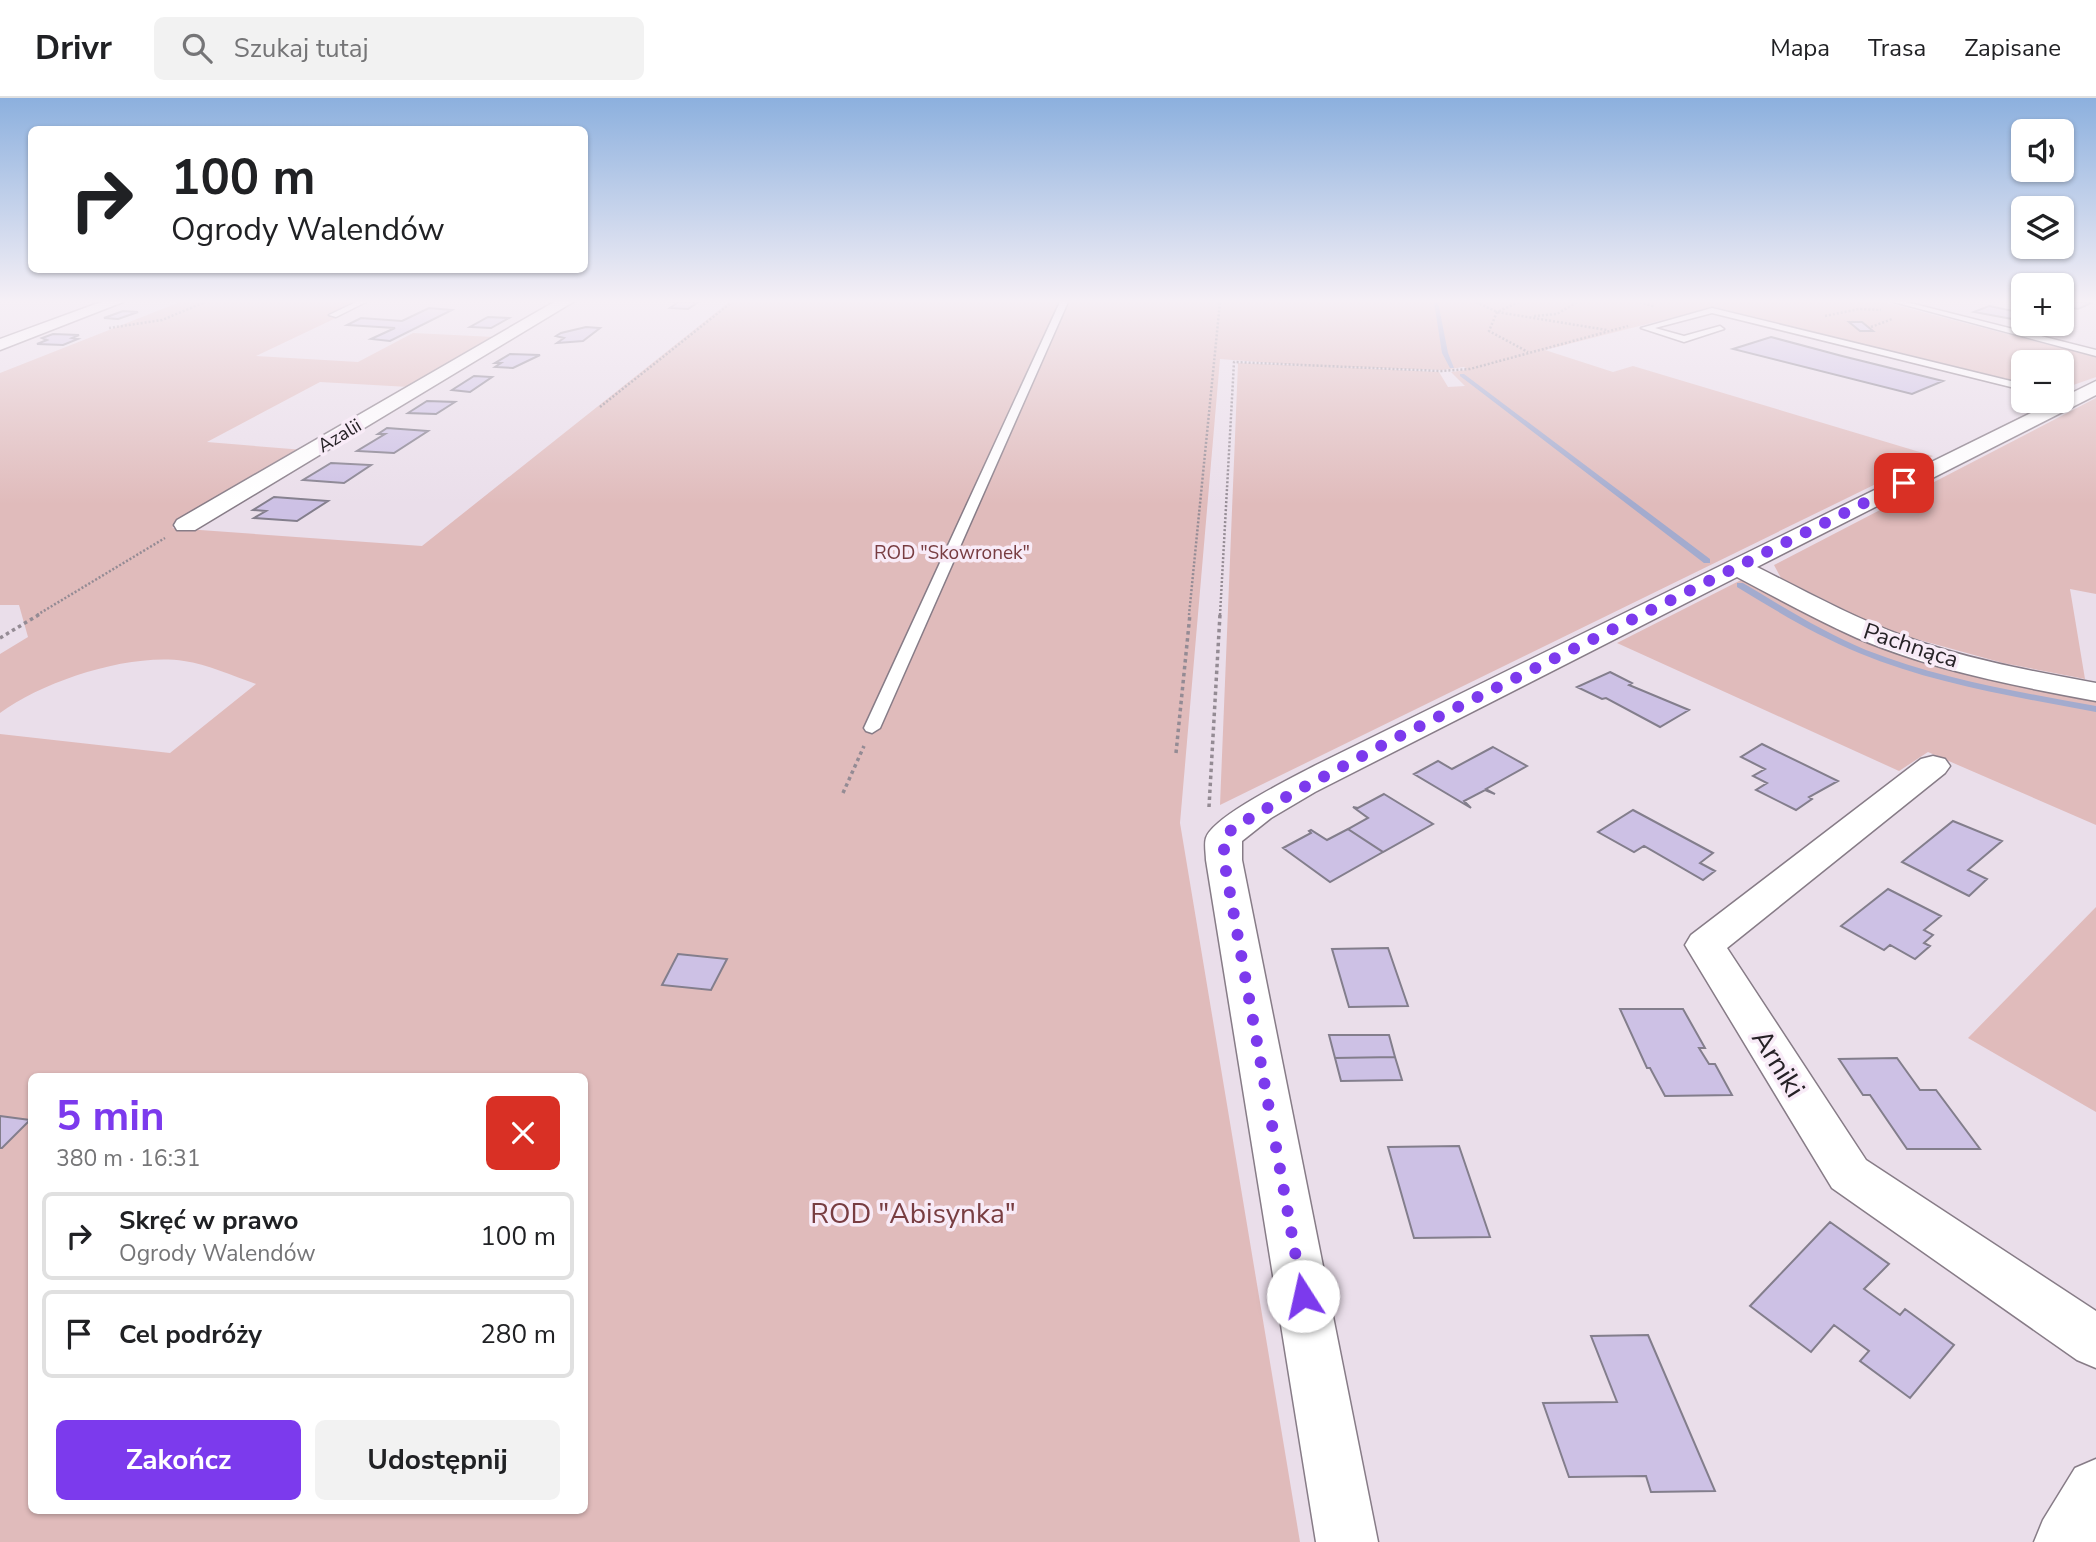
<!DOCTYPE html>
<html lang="pl">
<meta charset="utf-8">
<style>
:root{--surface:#fff;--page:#f2f2f2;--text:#202124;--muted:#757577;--line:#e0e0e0;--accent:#7c3aed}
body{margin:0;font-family:"Nunito Sans",sans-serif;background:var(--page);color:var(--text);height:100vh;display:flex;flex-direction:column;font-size:26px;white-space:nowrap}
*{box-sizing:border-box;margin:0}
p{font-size:23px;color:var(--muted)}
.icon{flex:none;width:38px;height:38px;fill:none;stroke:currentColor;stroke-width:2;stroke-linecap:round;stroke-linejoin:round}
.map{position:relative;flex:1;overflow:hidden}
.side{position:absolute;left:28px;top:975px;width:560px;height:441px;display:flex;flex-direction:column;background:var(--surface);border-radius:10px;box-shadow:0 2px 5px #0004}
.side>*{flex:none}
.banner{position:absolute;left:28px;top:28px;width:560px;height:147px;border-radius:10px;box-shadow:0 2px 5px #0004;background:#fff;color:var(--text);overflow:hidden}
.buttons{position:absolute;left:2011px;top:21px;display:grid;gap:14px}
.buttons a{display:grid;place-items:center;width:63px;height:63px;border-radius:10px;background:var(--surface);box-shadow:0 2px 5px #0004;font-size:35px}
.pin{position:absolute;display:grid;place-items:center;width:60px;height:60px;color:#fff;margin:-30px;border-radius:14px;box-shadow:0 4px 10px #0006}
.me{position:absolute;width:77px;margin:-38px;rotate:350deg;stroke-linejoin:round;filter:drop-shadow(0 0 5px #0008)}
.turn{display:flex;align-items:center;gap:24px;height:147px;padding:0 28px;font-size:32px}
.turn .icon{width:91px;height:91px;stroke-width:2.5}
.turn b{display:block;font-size:49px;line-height:60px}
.round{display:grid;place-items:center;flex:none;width:74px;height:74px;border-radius:10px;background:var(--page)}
.overview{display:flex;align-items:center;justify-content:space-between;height:119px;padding:0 28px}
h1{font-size:42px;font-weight:700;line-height:52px;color:var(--accent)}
.button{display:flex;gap:14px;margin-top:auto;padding:14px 28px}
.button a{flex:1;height:80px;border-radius:10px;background:var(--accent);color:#fff;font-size:28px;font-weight:700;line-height:80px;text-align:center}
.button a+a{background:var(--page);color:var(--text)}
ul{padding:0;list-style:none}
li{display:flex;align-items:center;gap:21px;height:88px;margin:0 14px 10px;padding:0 14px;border:4px solid var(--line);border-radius:10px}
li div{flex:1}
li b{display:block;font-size:26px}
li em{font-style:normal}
header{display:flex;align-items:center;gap:42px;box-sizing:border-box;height:98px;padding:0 35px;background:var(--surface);border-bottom:2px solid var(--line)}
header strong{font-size:33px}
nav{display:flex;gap:38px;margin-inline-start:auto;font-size:24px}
.search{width:490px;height:63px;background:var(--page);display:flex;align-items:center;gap:18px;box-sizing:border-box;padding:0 24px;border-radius:10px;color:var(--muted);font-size:26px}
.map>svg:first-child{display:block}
</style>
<header>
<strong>Drivr</strong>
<div class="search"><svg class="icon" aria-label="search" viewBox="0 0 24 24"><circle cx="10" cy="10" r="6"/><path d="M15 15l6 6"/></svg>Szukaj tutaj</div>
<nav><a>Mapa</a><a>Trasa</a><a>Zapisane</a></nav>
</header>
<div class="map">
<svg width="2096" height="1444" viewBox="0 0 2096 1444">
<rect width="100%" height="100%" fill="#eadeea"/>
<!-- green -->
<path fill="#e0bbbb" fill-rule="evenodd" d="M180 204H356L327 218 338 219 256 258 358 264 413 235 494 239 409 289 320 284 207 344 304 352 172 430 422 448 729 204H1884L2096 259V279L2062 291V264H2023V285L1714 209 1545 252 1613 274 1633 268 1933 358 1220 707 1238 265 1312 268 1220 261 1180 725 1300 1444H0V636L170 655 256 586C233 578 207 566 184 563 129 555 44 583 0 615V556L28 539 19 507H0V275ZM1317 268 1442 272 1464 269 1467 272 1451 274 1465 288 1448 289 1439 274ZM32 978H584V1412H32Z
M2096 300V496L2070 491 2085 581 2003 565 1887 533 1781 480 1774 467Z
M1745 480 1878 546 2096 599V727L1928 654 1899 673 1617 545Z
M2096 809V1014L1968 940Z"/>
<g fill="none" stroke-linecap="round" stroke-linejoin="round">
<!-- stream -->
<path fill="#a3abce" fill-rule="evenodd" d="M1434 204H1438L1448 255 1454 270H1450L1442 255Z
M1460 276H1464L1710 461V465H1704L1460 278Z
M1737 485H1743C1783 509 1823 534 1866 552 1940 581 2018 594 2096 608V614C2016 599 1934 586 1859 555 1816 537 1776 513 1737 489Z"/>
</g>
<!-- building -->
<path fill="#cdc1e5" stroke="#837e8c" stroke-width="2" d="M670 204H698L688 211 670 210 678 204Z
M2062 204H2085L2091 205 2078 211 2063 208Z
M1989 208 2023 215V223L1974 214Z
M429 210 452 212 390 243 371 241 395 230 347 227 361 220 402 223Z
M123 213 138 214 118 221 104 220Z
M488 219 509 220 491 230 470 229Z
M1849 224H1862L1873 233H1860Z
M586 229 600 230 583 243 557 245 564 240 556 238 561 235Z
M53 236 79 237 72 240 78 241 63 247 37 246 47 242 42 240Z
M1771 239 1842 258 1943 283 1912 296 1733 251Z
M510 256 540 257 513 270 495 269 501 265H495Z
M474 278 492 279 470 294 452 292Z
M427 303 455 304 436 316 408 315Z
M387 330 428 333 394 355 357 353 385 336H378Z
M331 365 371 367 344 385 303 382Z
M274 399 328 403 297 423 254 420 266 413 253 412Z
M1610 574 1632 585 1629 587 1689 612 1660 629 1606 600 1602 601 1577 589Z
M1762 646 1838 683 1809 699 1812 701 1796 712 1756 692 1767 685 1753 678 1765 671 1741 659Z
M1493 649 1527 668 1486 691 1495 696 1485 692 1464 703 1471 710 1414 676 1438 663 1452 671Z
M1384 696 1433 726 1383 754 1348 731 1368 720 1353 709 1358 710Z
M1633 712 1713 755 1700 765 1715 773 1703 782 1644 748 1634 754 1598 734Z
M1953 723 2002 743 1968 772 1987 781 1969 798 1902 764Z
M1348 731 1383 754 1330 784 1283 750 1311 735 1309 733 1311 732 1327 742Z
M1888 791 1941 818 1924 832 1933 837 1924 845 1930 848 1915 861 1890 847 1884 852 1841 828Z
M1388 850 1408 908 1349 909 1332 851Z
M678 856 727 861 711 892 662 887Z
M1620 911H1683L1705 950H1699L1709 966H1715L1732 997 1665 998 1650 970H1647Z
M1329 937H1389L1395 959 1335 960Z
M1395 959 1402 982 1341 983 1335 960Z
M1897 960 1920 992H1936L1980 1051H1907L1870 997H1863L1839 961Z
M0 1018 30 1022 2 1050H0Z
M1459 1048 1490 1139 1414 1140 1388 1049Z
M1830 1124 1889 1166 1864 1191 1900 1217 1905 1211 1954 1247 1910 1300 1860 1263 1869 1253 1834 1227 1811 1254 1750 1208Z
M1648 1237 1715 1393 1651 1394 1646 1378 1569 1379 1543 1305 1617 1304 1591 1238Z"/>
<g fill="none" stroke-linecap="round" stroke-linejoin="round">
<!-- service casing -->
<g stroke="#877c87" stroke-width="3">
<path id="service" d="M356 204H366L336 219 329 217Z
M1060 204H1068L880 630 872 635 866 633 864 630Z
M1894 204H1906L2096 252V258Z
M1712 210 2023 286V292L1712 215 1655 230 1684 238 1720 228 1724 231 1684 244 1641 230Z"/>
</g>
<!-- minor casing -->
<g stroke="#877c87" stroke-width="3">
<path id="minor" d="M101 204H123L0 252V241Z
M554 204H573L195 432H177L174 427 177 422Z
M2096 283V297L1757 469C1805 493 1852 519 1903 538 1965 561 2031 573 2096 585V603C2015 588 1933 572 1857 540 1816 522 1777 500 1737 479L1315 694 1271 720 1242 743V762L1378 1444H1316L1206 762C1206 756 1204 746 1206 740 1213 718 1294 679 1316 667Z
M1933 658 1945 661 1950 668 1945 675 1727 850 1866 1062 2096 1213V1270L2077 1262 1832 1090 1685 847 1691 837 1921 661Z
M2096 1361V1444H2034L2043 1422 2075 1370Z"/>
</g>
<!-- path-far1 -->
<path stroke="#948b94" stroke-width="2.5" stroke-dasharray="2 2" stroke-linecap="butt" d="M1476 204 1497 214 1607 232
M1519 204 1497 214 1489 233 1528 254
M1640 204 1655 209
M1534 218 1557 216 1577 204
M1825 218 1859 211 1881 212
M1871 229 1892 221
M109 230 162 222 205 204
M600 309 732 204
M37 517 165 440
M1189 517 1220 204
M1220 517 1234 264 1441 273 1470 271 1628 228"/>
<!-- path -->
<path stroke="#948b94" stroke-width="3.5" stroke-dasharray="3.5 3.5" stroke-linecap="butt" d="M0 540 40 516
M1176 655 1190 516
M843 695 864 648
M1209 709 1220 516"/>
<!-- service -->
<use href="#service" fill="#fff" fill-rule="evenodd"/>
<!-- minor -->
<use href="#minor" fill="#fff" fill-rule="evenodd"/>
</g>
<!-- sky -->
<linearGradient id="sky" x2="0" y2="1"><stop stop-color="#8cb0de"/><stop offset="0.5" stop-color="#f6f0f6"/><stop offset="1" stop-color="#f6f0f6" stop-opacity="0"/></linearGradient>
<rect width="2096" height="406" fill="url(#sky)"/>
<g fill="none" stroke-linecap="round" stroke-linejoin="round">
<!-- route -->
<path stroke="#7c3aed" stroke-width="12" stroke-dasharray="0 21.6" d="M1303 1198 1224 762V740L1233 730 1293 695 1392 642 1904 385"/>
</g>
<g text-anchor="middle" stroke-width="7" stroke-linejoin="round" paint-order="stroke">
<!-- far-street labels -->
<g font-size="19" fill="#262226" stroke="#f8ebf7">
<text transform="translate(339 337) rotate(-31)" y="7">Azalii</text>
</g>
<!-- far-park labels -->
<g font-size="19" fill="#783d41" stroke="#f8ebf7">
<text x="952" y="461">ROD "Skowronek"</text>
</g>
<!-- street labels -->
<g font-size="23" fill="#262226" stroke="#f8ebf7">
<text transform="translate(1911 547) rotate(18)" y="8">Pachnąca</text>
</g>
<!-- near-street labels -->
<g font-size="28" fill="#262226" stroke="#f8ebf7">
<text transform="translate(1779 965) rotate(58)" y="10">Arniki</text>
</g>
<!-- near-park labels -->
<g font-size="28" fill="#783d41" stroke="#f8ebf7">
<text x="913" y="1125">ROD "Abisynka"</text>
</g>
</g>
</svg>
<div class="buttons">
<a><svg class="icon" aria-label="sound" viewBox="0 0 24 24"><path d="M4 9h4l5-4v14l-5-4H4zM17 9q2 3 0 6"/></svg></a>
<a><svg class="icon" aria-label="layers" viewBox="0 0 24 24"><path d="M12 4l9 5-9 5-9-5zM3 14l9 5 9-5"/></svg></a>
<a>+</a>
<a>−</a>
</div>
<div class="pin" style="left:1904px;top:385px;background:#d93025"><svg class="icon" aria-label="arrive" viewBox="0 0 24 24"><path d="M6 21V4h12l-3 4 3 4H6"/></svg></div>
<svg class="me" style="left:1303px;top:1198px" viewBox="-20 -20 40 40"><circle r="19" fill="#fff"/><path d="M0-13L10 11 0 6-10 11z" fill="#7c3aed"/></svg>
<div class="banner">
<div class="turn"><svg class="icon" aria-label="right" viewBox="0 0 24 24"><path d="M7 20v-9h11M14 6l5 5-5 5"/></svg><div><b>100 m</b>Ogrody Walendów</div></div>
</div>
<section class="side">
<div class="overview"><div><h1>5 min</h1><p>380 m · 16:31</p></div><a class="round" style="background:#d93025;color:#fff"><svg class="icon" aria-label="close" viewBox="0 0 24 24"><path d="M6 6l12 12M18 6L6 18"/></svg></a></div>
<ul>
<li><svg class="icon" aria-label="right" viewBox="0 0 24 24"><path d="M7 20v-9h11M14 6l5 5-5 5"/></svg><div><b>Skręć w prawo</b><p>Ogrody Walendów</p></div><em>100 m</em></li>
<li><svg class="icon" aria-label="arrive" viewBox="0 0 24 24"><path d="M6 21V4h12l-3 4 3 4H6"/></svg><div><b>Cel podróży</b></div><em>280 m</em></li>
</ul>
<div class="button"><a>Zakończ</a><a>Udostępnij</a></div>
</section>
</div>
